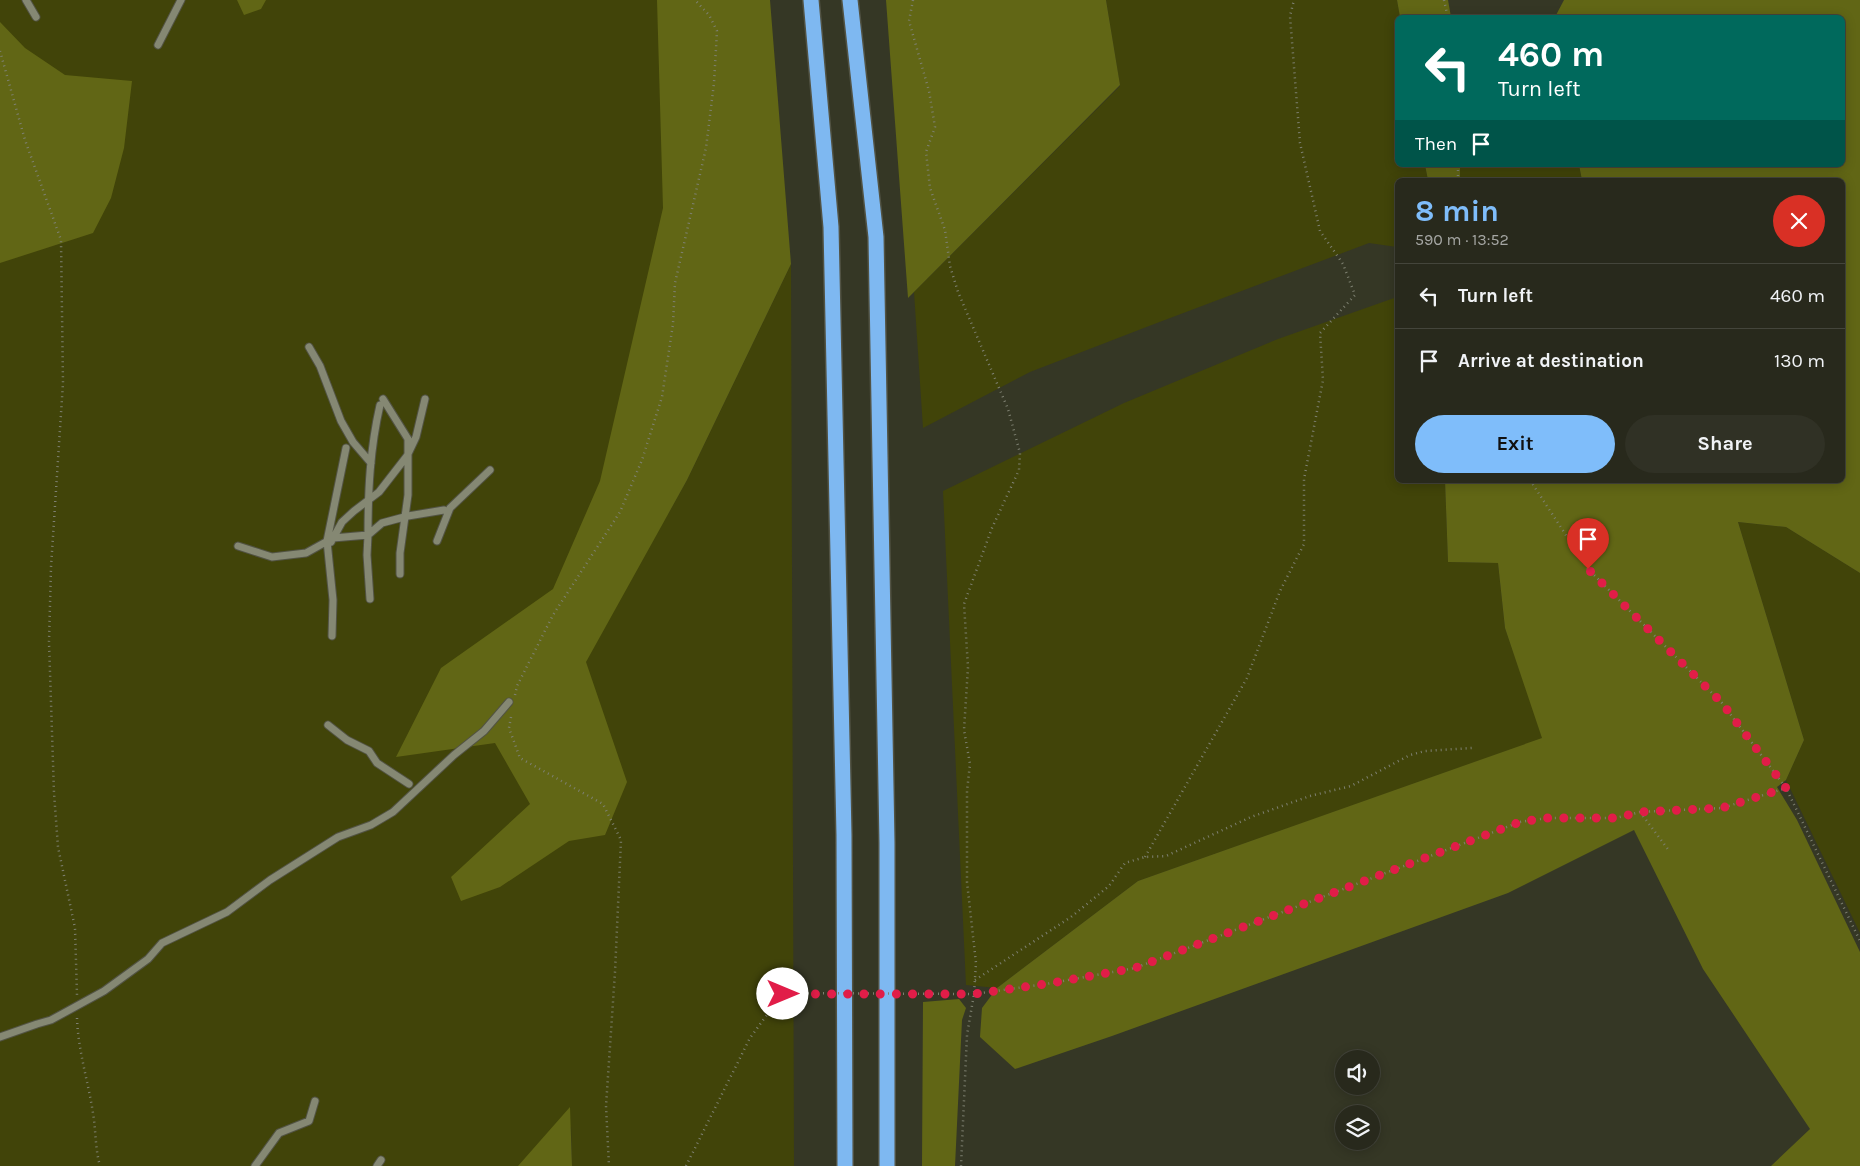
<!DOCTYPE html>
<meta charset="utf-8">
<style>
:root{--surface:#28291c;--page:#303125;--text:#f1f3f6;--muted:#a5a6a3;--line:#44453b;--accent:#7fbdfa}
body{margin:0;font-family:Karla,sans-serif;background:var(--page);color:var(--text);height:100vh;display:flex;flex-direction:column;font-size:19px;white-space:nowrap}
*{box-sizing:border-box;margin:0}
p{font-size:16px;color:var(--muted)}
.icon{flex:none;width:28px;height:28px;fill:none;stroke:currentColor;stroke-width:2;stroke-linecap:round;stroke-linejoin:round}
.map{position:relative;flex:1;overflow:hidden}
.sheet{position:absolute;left:1395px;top:178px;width:450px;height:305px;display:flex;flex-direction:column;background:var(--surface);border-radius:8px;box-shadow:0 2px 12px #0003,0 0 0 1px var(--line)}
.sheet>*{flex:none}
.hud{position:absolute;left:1395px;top:15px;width:450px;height:152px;border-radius:8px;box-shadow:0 2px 12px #0003,0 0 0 1px var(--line);background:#00695c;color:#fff;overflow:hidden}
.buttons{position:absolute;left:1335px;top:1050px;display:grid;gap:10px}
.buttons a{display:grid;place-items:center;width:45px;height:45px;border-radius:50%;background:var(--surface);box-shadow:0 2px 12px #0003,0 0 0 1px var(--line);font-size:25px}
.pin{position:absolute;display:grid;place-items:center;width:42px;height:42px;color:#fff;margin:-51px -21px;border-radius:50% 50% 50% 0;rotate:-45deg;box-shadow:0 0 5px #0007}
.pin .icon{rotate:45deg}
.me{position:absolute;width:55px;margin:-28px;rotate:90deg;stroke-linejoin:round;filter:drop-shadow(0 0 4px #0008)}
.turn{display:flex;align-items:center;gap:18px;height:105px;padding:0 20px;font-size:22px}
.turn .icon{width:65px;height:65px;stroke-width:2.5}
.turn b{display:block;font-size:35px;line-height:42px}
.then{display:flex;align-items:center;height:48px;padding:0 20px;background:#0003;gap:10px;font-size:19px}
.round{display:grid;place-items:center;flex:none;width:52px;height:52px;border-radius:26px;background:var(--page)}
.overview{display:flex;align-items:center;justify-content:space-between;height:85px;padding:0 20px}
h1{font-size:30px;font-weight:700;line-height:38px;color:var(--accent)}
.cta{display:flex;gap:10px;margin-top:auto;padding:10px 20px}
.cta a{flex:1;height:58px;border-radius:30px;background:var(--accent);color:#111;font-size:20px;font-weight:700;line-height:58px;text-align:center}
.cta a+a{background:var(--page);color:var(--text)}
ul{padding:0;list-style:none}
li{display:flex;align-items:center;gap:15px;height:65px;padding:0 20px;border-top:1px solid var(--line)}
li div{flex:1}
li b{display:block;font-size:19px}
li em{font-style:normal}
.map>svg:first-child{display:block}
</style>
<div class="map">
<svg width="1860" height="1166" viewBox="0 0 1860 1166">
<rect width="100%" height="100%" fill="#353725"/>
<!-- green -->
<path fill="#414409" d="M0 0H696L668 514 687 480 791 264 794 1166H572L571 1126 558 1166H0Z
M1106 0H1397L1400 17 1398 18V165H1425L1428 180H1398L1397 247 1369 243 1149 326 1030 372 923 428 914 292 1120 86Z
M1460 165H1579L1582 180H1460Z
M1397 297 1398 480H1445L1448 562 1498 563 1505 628 1543 738 1138 881 997 988 966 985 943 491 1124 403 1278 339Z
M1738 522 1786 527 1860 573V933L1786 780 1804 740Z"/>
<!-- forest -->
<path fill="#616615" d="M237 0H266L261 9 244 15Z
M657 0H770L791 264 687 480 586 662 627 782 605 835 569 841 500 887 461 901 451 877 530 804 495 743 396 757 441 668 553 589 600 481 663 208Z
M886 0H1106L1120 85 908 298Z
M1397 0H1448L1451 17H1400Z
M1564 0H1860V573L1786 527 1738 522 1804 740 1786 780 1777 787 1797 820 1860 952V1166H1771L1810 1129 1703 969 1634 830 1508 893 1112 1036 1015 1069 980 1037 982 1008 997 988 1138 881 1542 738 1505 628 1498 563 1448 562 1445 480H1842V180H1582L1579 165H1842V18L1555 17Z
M0 22 25 48 65 75 132 81 124 148 111 198 93 233 0 263Z
M1425 165H1460V180H1428Z
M959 999 966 1008 962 1020 955 1166H922L923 1002Z
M570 1107 572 1166H518Z"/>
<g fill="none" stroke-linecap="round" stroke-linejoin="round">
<!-- lane casing -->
<g stroke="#525344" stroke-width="9">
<path id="lane" d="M26 0 36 17
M158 45 181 0
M309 347 320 366 341 421 353 442 371 463
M383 399 408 439V495L400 553V574
M437 541 450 508 490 470
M331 542 342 522 354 511 379 492 407 456 416 437 425 399
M238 546 272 557 306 553 333 538 368 535C368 490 370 449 380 405
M370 599 367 555 368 535 382 523 408 516 444 510
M332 636 333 600 327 541 346 448
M328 725 347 740 369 751 377 763 409 784
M0 1037 37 1024 51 1020 104 991 148 959 162 943 227 912 270 880 338 837 371 825 393 812 454 755 484 731 509 702
M255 1166 279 1133 309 1121 315 1101
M377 1166 381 1160"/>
</g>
<!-- highway casing -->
<g stroke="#525344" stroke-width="18">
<path id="highway" d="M811 0 831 227 844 835 845 1166
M850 0 876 237 887 843V1166"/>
</g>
<!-- path -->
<path stroke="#7e8071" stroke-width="2.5" stroke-dasharray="1 4" stroke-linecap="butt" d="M913 0 909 21 929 91 935 127 926 152 930 188 945 230 950 266 958 292 1008 409 1020 453 1019 470 992 528 964 604 968 667 964 730 970 764 967 791V882L976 963 974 994 967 1035 961 1166
M1444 0 1448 18
M0 51 25 140 61 240 63 383 51 567 49 642 54 793 58 847 75 928 77 995
M1458 165V180
M1530 480 1588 569 1722 703 1786 788 1860 941
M515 695 517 686 553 615 620 512 642 460 662 397 673 324 675 283 706 148 714 83 717 31 709 15 695 0
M511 717 509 728 520 758 603 804 621 840 615 972 606 1106 609 1166
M1640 812 1670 852
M1145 857 1247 678 1280 591 1304 544V479L1323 380 1320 333 1355 295 1343 264 1320 231 1300 143 1290 16 1294 0
M975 980 1071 917 1109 886 1125 863 1145 857 1166 856 1251 817 1310 796 1351 786 1410 755 1425 751 1472 748
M974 994 1046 984 1135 968 1520 822 1547 818H1616L1640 812 1722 808 1786 788
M77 1018C78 1050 88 1081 93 1113 96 1131 95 1148 100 1166
M686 1166 750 1038 783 993"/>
<!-- lane -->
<use href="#lane" stroke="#858873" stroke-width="7"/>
<!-- highway -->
<use href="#highway" stroke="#7eb8f1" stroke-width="15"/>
<!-- path-bridge -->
<path stroke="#7e8071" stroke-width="2.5" stroke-dasharray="1 4" stroke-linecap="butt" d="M783 993 974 994"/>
</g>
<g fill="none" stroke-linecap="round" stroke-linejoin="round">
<!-- route -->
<path stroke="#e11d48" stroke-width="9" stroke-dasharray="0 16.2" d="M783 994H974L1046 984 1135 968 1520 822 1547 818H1616L1640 812 1722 808 1786 788 1722 703 1588 569"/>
</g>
</svg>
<div class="buttons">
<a><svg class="icon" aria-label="sound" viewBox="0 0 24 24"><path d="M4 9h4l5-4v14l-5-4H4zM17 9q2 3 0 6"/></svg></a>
<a><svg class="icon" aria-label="layers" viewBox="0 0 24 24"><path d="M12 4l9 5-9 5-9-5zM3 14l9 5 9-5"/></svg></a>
</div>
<div class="pin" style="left:1588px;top:569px;background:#d93025"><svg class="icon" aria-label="arrive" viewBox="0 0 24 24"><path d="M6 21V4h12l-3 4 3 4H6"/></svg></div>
<svg class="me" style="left:783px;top:994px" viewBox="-20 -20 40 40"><circle r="19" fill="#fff"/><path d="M0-13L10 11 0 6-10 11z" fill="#e11d48"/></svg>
<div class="hud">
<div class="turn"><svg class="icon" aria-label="left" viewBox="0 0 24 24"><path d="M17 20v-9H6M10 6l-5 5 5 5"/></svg><div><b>460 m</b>Turn left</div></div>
<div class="then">Then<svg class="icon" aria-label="arrive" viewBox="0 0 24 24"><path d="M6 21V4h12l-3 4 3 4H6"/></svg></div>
</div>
<section class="sheet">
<div class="overview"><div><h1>8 min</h1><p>590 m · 13:52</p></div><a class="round" style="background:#d93025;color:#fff"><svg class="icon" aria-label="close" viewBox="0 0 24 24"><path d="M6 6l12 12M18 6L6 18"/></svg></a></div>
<ul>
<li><svg class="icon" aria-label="left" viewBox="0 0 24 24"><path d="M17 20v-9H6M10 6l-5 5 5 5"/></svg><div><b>Turn left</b></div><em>460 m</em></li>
<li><svg class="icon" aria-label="arrive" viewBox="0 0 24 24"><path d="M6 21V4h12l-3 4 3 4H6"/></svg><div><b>Arrive at destination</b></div><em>130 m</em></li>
</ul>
<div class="cta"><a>Exit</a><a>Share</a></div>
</section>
</div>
